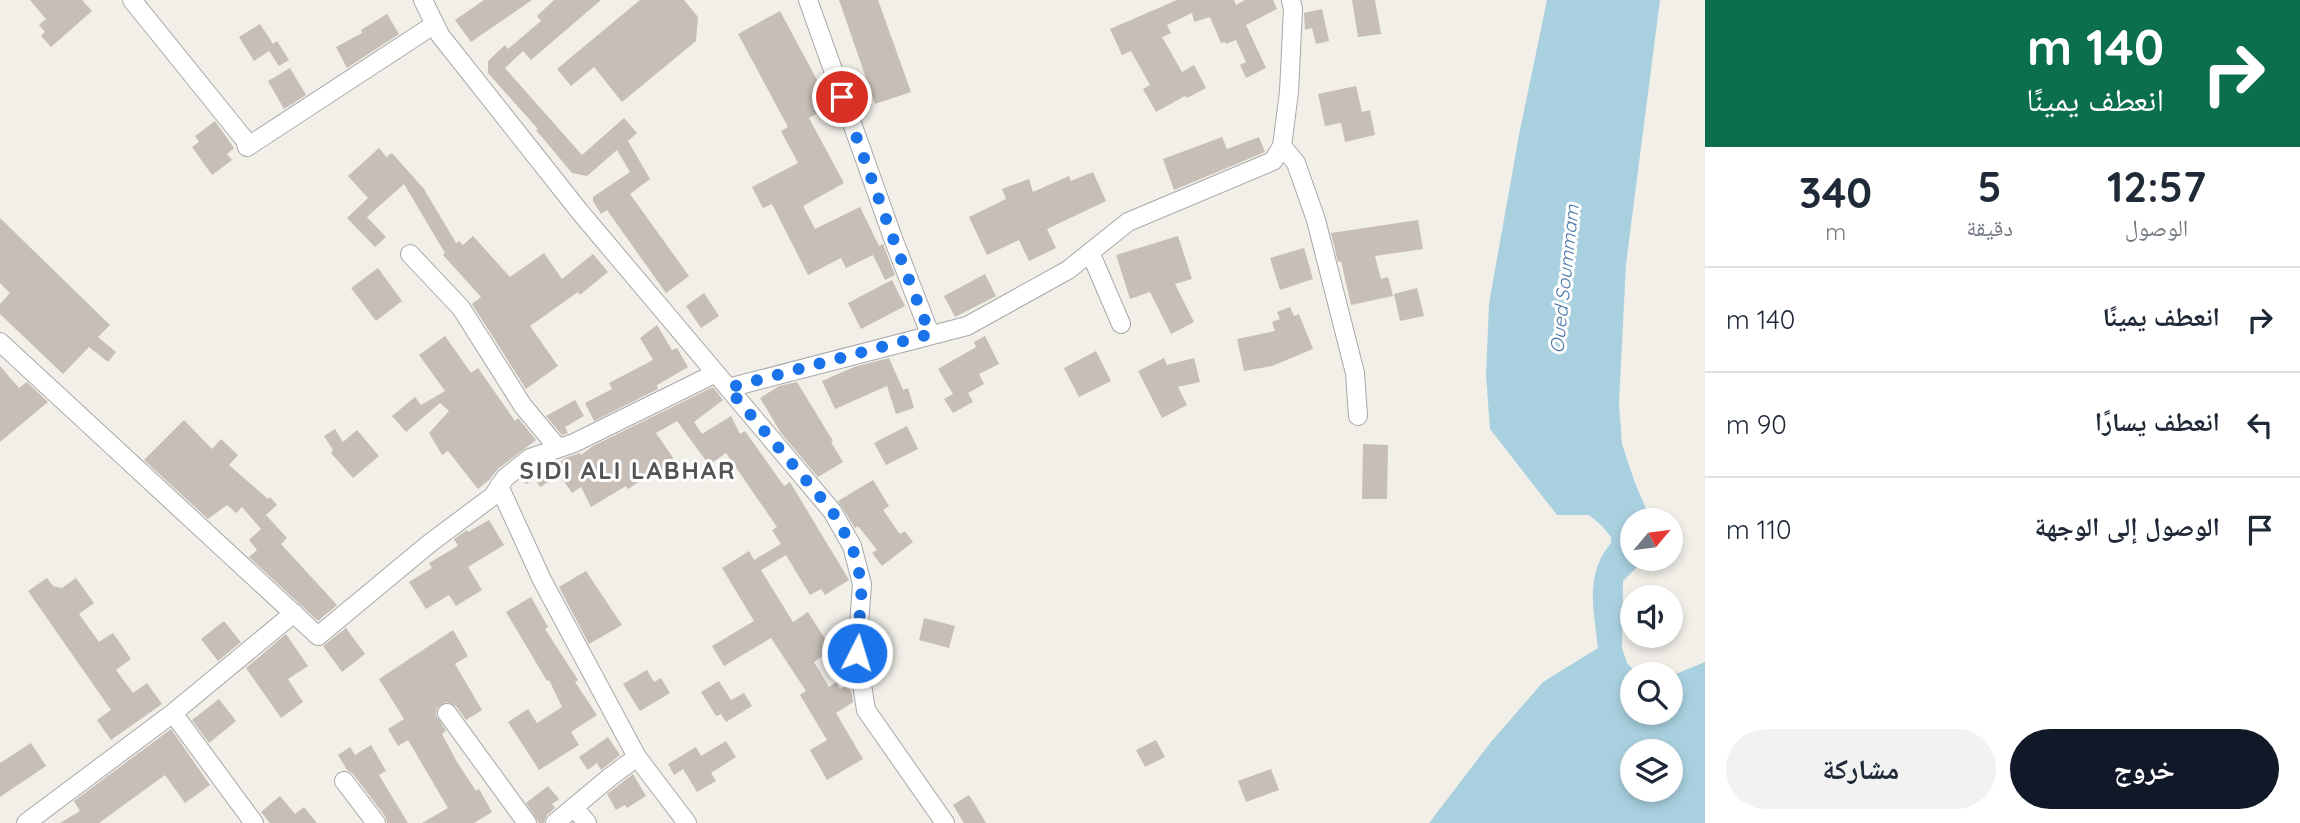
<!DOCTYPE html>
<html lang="ar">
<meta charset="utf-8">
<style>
:root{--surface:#fff;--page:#f2f2f3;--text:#1f2937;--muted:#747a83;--line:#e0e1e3;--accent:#111827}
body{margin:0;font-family:Quicksand,"Noto Naskh Arabic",sans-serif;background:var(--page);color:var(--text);direction:rtl;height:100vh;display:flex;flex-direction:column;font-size:26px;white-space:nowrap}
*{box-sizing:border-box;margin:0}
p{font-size:23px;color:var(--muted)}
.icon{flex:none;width:38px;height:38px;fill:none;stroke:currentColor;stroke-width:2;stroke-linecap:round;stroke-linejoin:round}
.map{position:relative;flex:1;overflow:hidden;direction:ltr}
.panel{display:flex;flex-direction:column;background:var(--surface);width:595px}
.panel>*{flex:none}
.guide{background:#0b6e4f;color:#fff;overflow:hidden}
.needle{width:46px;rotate:61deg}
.buttons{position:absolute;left:1620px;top:508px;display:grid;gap:14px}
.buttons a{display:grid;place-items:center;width:63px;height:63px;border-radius:50%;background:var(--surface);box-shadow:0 4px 10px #0003;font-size:35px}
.pin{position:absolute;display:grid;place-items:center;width:60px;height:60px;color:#fff;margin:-30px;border:4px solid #fff;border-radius:50%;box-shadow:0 2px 7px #0007}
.me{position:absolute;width:77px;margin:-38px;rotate:5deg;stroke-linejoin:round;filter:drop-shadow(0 0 5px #0008)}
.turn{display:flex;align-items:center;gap:24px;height:147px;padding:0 21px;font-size:32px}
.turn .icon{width:91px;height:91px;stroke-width:2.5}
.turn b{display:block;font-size:49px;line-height:60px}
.eta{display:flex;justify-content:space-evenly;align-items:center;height:119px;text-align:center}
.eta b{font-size:42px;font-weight:700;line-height:49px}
.cta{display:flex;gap:14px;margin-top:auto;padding:14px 21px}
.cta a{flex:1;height:80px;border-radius:42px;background:var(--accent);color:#fff;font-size:28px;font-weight:700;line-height:80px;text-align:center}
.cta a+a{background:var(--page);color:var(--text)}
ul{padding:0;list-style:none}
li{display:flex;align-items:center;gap:21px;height:105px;padding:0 21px;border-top:2px solid var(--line)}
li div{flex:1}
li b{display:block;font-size:26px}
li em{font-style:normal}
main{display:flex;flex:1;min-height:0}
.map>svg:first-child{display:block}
</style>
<main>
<section class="panel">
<div class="guide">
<div class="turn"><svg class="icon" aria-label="right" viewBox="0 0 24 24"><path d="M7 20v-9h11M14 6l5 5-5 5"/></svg><div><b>140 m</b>انعطف يمينًا</div></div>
</div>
<div class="eta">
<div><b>12:57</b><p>الوصول</p></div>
<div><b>5</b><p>دقيقة</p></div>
<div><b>340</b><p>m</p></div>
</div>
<ul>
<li><svg class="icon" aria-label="right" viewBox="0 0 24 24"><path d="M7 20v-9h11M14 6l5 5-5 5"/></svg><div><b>انعطف يمينًا</b></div><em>140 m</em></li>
<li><svg class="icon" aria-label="left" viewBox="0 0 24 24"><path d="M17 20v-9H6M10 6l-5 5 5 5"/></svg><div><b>انعطف يسارًا</b></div><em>90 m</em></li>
<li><svg class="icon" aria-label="arrive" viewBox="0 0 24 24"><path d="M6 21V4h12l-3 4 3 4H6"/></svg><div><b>الوصول إلى الوجهة</b></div><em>110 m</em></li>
</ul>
<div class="cta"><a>خروج</a><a>مشاركة</a></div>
</section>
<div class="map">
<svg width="1705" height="823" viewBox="0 0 1705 823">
<rect width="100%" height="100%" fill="#f1efe8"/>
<!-- water -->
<path fill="#a9d0df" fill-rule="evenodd" d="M1547 0H1660L1626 264 1619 403 1622 444 1635 483 1651 520H1633V558H1657L1636 568 1623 581 1622 648 1627 663 1637 674H1633V712H1671V676L1705 662V823H1429L1491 742 1543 682 1598 648C1594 610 1584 575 1611 543V537L1602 526 1589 515H1557L1490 429 1486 375 1489 304 1519 135ZM1633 751H1671V789H1633Z"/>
<!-- building -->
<path fill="#c6beb7" d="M30 0H82L92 11 51 47 41 36 45 32 39 25 46 19Z
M484 0H532L471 42 455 20Z
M554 0H601L531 60 523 51 505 68 582 155 624 118 637 133 628 141 650 179 630 194 689 276 666 293 607 210 601 214 593 201V197L630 172 617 150 587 176 572 173 536 130 538 129 488 73V61L505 45 508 49 541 21 537 16Z
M640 0H684L698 17 696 41 622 102 594 67 571 86 557 69Z
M839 0H878L911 92 875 104Z
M1177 0H1234L1236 5 1245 0H1273L1277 9 1246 25 1266 68 1246 78 1240 65 1246 62 1236 40 1226 44 1225 42 1221 43 1210 17 1194 22 1192 13 1167 25 1171 33 1162 37 1182 72 1194 65 1206 88 1187 98 1185 96 1156 112 1143 89 1150 85 1131 51 1122 55 1110 29Z
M1352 0H1375L1381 34 1358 37Z
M1322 9 1329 41 1316 44 1312 28 1305 30 1304 13Z
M780 11 831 106 809 118 844 183 803 206 815 229 860 207 879 246 883 244 895 275 885 280 873 255 846 268 841 258 808 275 772 204 763 208 752 187 798 163 781 131 788 127 738 34Z
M387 14 399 34 347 68 336 47 362 33 361 30Z
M260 24 273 44 277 41 289 60 279 66 269 51 254 61 239 37Z
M290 68 306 95 284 109 268 81Z
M1356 86 1362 112 1370 110 1375 135 1345 142 1341 123 1325 126 1318 94Z
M215 121 234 148 227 154 232 160 212 175 192 147 199 142 195 136Z
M1222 137 1227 149 1259 137 1265 152 1174 190 1163 159Z
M379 148 388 159 387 156 392 153 424 189 456 243 459 241 463 245 473 236 510 277 544 253 562 279 593 254 608 272 580 295 578 292 530 326 558 366 526 389 472 304 481 297 443 255 445 253 404 184 367 217 386 237 375 247 347 218 368 198 348 176Z
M1093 172 1106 201 1047 229 1056 248 1029 261 1019 240 987 255 969 217 1006 199 1002 189 1029 179 1033 192 1069 176 1071 181Z
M0 218 110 325 98 337 116 352 108 362 89 347 63 374 0 314V304L10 293 0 283Z
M1418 220 1423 249 1375 256 1381 279 1388 277 1393 296 1351 305 1341 261 1338 262 1331 233Z
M1178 236 1192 279 1175 284 1194 322 1171 334 1150 292 1130 299 1116 255Z
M1304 248 1313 279 1280 290 1270 258Z
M378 268 402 301 376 321 351 288Z
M985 274 996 296 955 317 944 296Z
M892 280 905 306 861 329 848 303Z
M1417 288 1424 316 1400 321 1394 294Z
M704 293 719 316 701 328 686 306Z
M1290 307 1294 316 1299 314 1313 349 1272 366 1244 371 1237 339 1275 331 1272 322 1280 319 1277 312Z
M657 325 672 350 677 348 688 367 657 385 658 389 594 421 585 403 612 389 609 383 653 360 640 338Z
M445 336 471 373 478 368 515 421 518 418 536 440 498 469 489 480 478 489 448 451 442 455 429 433 449 411 440 403 406 432 392 416 415 397 421 405 445 391 419 355Z
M985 336 999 364 979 374 984 384 968 393 973 402 953 413 944 399 953 394 938 369 976 347 974 342Z
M1096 351 1111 381 1079 397 1064 368Z
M889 358 903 390 908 388 914 408 896 414 887 386 835 409 822 381 854 367Z
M1164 358 1167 365 1194 358 1200 382 1178 387 1187 405 1162 418 1138 371Z
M0 366 19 388 27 382 48 402 0 442Z
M797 382 833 441 831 442 843 462 818 477 781 433 760 398 779 386Z
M713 387 723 400 694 422 702 434 731 416 740 434 745 431 784 486 790 482 849 580 825 595 821 589 810 595 786 555 761 570 793 622 808 612 832 650 814 662 829 687 836 682 840 689 847 685 852 694 853 702 836 713 863 759 827 780 810 750 827 740 800 695 806 691 771 638 724 666 712 646 754 621 722 568 749 551 754 560 781 544 772 530 777 527 726 453 709 465 677 421 656 433 680 468 666 477 660 468 628 489 626 486 591 507 581 487 572 493 554 467 565 458 580 453 581 455 593 446Z
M575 400 584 416 565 427 568 433 562 435 546 416Z
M184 420 212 449 221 439 238 455 229 465 268 499 270 497 277 505 266 515 287 538 281 544 337 605 318 621 249 557 257 550 249 540 261 529 242 507 236 513 227 505 208 519 144 460Z
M907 426 918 449 886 465 874 443Z
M335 429 343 442 357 430 379 456 353 478 331 453 333 450 324 436Z
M1363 444 1388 445 1387 499H1362Z
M541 466 550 481 540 487 535 478 526 484 522 479Z
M873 480 889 506 883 510 900 534 905 531 913 542 882 566 872 553 877 550 858 526 855 528 838 501Z
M489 520 504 545 468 567 482 590 456 606 449 595 426 609 409 582 432 568 429 563 458 546 454 539 467 530 468 532Z
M586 571 622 625 589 644 559 587Z
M47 578 53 586 62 588 76 578 94 603 79 614 99 642 113 633 131 659 116 670 133 693 147 683 162 704 111 740 97 720 111 710 28 591Z
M531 597 548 627 545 629 578 680 575 682 597 715 571 732 579 745 539 770 508 722 528 709 537 723 562 707 549 680 547 681 506 612Z
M924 618 955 626 949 648 919 640Z
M224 621 241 642 218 661 201 639Z
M346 628 365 654 342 672 323 646Z
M453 630 468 656 455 664 482 710 466 720 456 706 446 702 437 708 436 715 446 731 442 734 457 762 476 791 479 789 492 812 474 823H422L448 808 408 740 398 746 388 729 404 719 379 679Z
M286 634 308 666 288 679 303 702 281 718 246 668Z
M647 670 654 682 661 678 670 693 640 711 623 684Z
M719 681 731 700 744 693 752 706 726 722 721 714 716 716 701 692Z
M219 699 236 721 209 743 192 720Z
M171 729 210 785 185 803 165 775 99 823H60L80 811 74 801Z
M608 737 620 755 601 770 597 763 588 770 579 757Z
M1156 740 1165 757 1145 767 1136 750Z
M726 741 736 757 711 773 716 781 697 792 683 769 674 775 668 764 696 747 701 756Z
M31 743 46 766 0 797V763Z
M371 745 386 771 379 775 408 823H387L385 816 353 774 347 770 338 755 350 747 355 755Z
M1271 769 1279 790 1246 802 1238 781Z
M633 774 646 796 627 808 625 805 616 810 607 794Z
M548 786 559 799 552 804 555 808 547 815 544 823H539L526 803Z
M969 795 976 806 986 823H964L953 805Z
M280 796 295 814 304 807 317 823H270L261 812Z"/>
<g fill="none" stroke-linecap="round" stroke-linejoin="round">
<!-- street casing -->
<g stroke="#a8a8a8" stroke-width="20">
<path id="street" d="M132 0 245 140 247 147 435 24
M423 0 440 35 580 212 832 511 852 546 862 584 857 653 866 710 945 823
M808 0 894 241 930 334
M1282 146 1296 163 1316 220 1355 373 1358 416
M1090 252 1121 324
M410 254 461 308 523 406 558 448
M0 342 318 636 430 543 493 496 505 478 530 458 574 443 716 373
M728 388 967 326 1068 270 1128 222 1273 161 1282 146 1289 92 1293 9 1291 0
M499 486 542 580 637 757 610 777 555 823
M173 713 254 823
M447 713 527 823
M637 757 687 823
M344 781 376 823
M574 807 587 823
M26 823 173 713 294 613"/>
</g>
<!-- street -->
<use href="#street" stroke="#fff" stroke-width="18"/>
</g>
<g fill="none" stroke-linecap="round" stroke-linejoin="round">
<!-- route -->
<path stroke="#1a73e8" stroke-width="12" stroke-dasharray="0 21.6" d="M842 97 894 241 930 334 728 388 832 511 852 546 862 584 857 653"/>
</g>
<g text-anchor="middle" stroke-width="6" stroke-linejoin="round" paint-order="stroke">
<!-- water labels -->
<g font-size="19" font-style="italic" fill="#4976aa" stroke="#fff">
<text transform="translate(1564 279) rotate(-84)" y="7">Oued Soummam</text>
</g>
<!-- district labels -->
<g font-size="24" font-weight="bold" letter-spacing="2" fill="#545454" stroke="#fff">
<text x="628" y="479">SIDI ALI LABHAR</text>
</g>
</g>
</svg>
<div class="buttons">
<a><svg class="needle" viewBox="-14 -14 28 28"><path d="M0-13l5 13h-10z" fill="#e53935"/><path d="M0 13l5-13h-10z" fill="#747a83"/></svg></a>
<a><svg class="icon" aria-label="sound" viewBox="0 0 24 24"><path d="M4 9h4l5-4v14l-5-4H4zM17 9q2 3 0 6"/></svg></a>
<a><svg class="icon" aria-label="search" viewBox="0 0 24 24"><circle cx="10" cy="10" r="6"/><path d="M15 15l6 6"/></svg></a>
<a><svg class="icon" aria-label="layers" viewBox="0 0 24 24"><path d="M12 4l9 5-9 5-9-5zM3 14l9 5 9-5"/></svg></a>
</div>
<div class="pin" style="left:842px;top:97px;background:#d93025"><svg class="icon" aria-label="arrive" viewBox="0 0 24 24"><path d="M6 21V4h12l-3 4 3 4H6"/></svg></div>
<svg class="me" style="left:857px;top:653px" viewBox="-20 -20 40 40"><circle r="17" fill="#1a73e8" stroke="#fff" stroke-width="3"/><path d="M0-11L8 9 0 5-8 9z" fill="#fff"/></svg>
</div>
</main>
